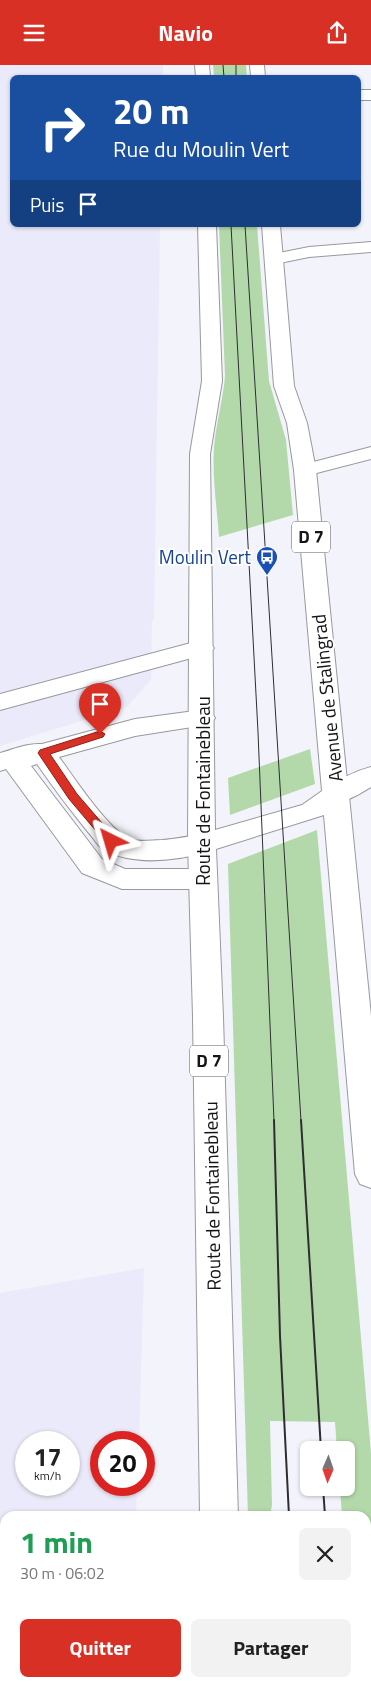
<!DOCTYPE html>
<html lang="fr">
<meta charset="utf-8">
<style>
:root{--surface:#fff;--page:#f2f2f2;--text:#222;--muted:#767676;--accent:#d93025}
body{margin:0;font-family:"Titillium Web",sans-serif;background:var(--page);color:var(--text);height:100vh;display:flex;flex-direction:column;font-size:19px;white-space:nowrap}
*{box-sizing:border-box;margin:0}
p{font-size:16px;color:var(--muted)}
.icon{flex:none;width:28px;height:28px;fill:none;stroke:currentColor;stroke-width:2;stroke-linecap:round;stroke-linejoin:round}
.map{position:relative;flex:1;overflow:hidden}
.sheet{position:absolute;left:0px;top:1446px;width:371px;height:176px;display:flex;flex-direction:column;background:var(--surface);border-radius:15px 15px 0 0;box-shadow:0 1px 4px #0004}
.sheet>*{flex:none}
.banner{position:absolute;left:10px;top:10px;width:351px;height:152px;border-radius:8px;box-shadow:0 1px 4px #0004;background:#1a4fa0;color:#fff;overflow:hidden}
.needle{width:32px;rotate:182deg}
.controls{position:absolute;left:300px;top:1376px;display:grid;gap:10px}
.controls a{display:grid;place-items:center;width:55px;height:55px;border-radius:8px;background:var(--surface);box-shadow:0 1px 4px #0004;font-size:25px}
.speed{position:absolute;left:15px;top:1366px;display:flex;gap:10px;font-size:25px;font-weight:700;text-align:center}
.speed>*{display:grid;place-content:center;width:65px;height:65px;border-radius:50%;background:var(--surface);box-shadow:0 1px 4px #0004;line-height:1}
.speed small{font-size:12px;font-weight:400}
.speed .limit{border:8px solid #d22;background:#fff;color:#111}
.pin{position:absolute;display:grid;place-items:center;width:42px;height:42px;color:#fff;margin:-51px -21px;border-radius:50% 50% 50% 0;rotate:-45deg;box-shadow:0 0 5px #0007}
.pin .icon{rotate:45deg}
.me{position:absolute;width:55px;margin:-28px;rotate:320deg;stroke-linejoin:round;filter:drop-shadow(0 0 4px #0008)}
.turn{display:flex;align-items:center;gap:18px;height:105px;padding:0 20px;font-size:22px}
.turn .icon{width:65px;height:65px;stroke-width:2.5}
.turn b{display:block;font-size:35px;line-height:42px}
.then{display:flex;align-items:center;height:48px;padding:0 20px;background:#0003;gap:10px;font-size:19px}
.round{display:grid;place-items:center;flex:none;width:52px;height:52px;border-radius:8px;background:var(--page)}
.summary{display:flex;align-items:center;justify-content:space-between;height:85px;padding:0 20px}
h1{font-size:30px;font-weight:700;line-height:38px;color:#1e9e55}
.action{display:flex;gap:10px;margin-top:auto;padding:10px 20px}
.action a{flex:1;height:58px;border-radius:8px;background:var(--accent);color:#fff;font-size:20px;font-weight:700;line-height:58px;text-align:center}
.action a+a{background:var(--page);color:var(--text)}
header{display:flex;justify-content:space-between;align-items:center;height:65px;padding:0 20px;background:var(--accent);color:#fff;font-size:22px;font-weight:700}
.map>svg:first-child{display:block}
</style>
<header><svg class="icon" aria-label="menu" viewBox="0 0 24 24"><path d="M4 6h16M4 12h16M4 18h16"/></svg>Navio<svg class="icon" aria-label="share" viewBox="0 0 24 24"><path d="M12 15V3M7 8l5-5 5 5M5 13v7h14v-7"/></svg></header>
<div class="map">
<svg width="371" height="1622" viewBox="0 0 371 1622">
<rect width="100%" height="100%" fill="#f3f3fb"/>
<!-- built -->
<path fill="#ebeafa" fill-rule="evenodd" d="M0 0H163V12H12V160H160L154 555 152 556 151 615 127 642 0 681Z
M144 1203 139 1377 101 1378V1420H137L136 1451H5V1618H52L50 1622H0V1228ZM26 1378H69V1420H26Z"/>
<!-- green -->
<path fill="#b3d9aa" d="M213 0H246L247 12H214Z
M219 160H257L269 316 286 375 293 450 219 472C217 443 212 412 214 383 216 358 223 335 225 311Z
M310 684 315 719 230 750 228 713Z
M317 765 371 1388V1622H353L352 1618H366V1451H342L340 1423 346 1422V1385H337L335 1357 270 1356 272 1440 270 1451H248L228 799Z"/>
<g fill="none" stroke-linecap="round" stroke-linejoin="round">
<!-- minor casing -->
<g stroke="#98989f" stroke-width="2">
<path id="minor" d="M359 25H371V35H359Z
M371 177V187L309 192 275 199 269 198 266 194 269 190 309 182Z
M371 382V394L305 411 298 409 294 405 298 401Z
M202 575 210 578 214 583 210 588 0 645V629Z
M202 645 211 647 215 653 211 659 135 671 59 692C73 711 111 769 132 775 141 777 153 775 162 775 178 774 198 768 212 772L216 779 212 786C179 795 133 802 103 784 97 780 93 772 88 767 70 745 53 722 37 699L31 701 102 794 125 804H203L213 807 217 814 213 821 203 824H122L82 808 6 704 0 706V688C14 684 27 678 42 679L135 654Z
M371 702V722C357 730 344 740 328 735L324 729C332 716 356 706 371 702Z
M0 1544 5 1546V1587L0 1585Z
M73 1618H119L121 1622H75Z"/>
</g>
<!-- major casing -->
<g stroke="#98989f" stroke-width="2">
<path id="major" d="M195 0H209L210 12H196Z
M250 0H264L265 12H251Z
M198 160H216L222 316 210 389 215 765 302 740 322 726 294 405 287 358 274 321 262 160H280L294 321 307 358 316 405 348 726 350 729 349 731 371 951V1123L360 1119 355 1109 324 750 216 784 223 952 238 1451H200L193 952 188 779 190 389 202 316Z
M203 1618H243V1622H203Z"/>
</g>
<!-- minor -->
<use href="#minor" fill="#fff" fill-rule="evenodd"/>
<!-- major -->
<use href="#major" fill="#fff" fill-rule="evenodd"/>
<!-- tram-far1 -->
<path stroke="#2e2e31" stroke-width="1" d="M223 0 224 12
M236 0V12
M231 160 258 667 274 1056
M245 160 301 1056"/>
<!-- tram -->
<path stroke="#2e2e31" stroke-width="2" d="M274 1055 280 1271 289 1451
M301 1055 321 1385
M323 1422 325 1451
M298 1618V1622
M336 1618V1622
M157 1622 165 1618
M267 1622 270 1618"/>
</g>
<!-- route -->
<path fill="#d93025" stroke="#8d1f18" d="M100 666 105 669 103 672 50 689 77 729 115 773 116 776 111 780 107 779 69 734 38 688 40 685Z"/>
<!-- icons -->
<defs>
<g id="bus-pin" transform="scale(1.125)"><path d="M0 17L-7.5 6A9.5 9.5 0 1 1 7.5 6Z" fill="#1a4fb4" stroke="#fff"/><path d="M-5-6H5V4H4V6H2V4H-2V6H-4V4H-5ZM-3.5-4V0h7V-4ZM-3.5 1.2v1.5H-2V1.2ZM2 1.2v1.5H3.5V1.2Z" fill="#fff"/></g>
</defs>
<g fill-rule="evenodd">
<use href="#bus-pin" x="267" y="492"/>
</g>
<g text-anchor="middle" stroke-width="4" stroke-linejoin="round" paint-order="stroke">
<!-- shield labels -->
<g fill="#fff" stroke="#5b5b5d" stroke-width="1">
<rect x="292" y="456.5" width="38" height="31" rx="4"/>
<rect x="190" y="980.5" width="38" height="31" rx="4"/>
</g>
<g font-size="18" font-weight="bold" fill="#151518">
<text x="311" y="478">D 7</text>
<text x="209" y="1002">D 7</text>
</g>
<!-- transit labels -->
<g font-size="19" fill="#164399" stroke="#fff" text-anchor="end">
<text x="251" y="499">Moulin Vert</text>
</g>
<!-- street labels -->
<g font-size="19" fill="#151518" stroke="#fff">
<text transform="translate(327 633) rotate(-96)" y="7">Avenue de Stalingrad</text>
<text transform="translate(203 726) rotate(-90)" y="7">Route de Fontainebleau</text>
<text transform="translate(212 1131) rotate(-91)" y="7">Route de Fontainebleau</text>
</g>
</g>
</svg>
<div class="controls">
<a><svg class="needle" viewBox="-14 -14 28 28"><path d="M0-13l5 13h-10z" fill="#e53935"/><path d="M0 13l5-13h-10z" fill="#767676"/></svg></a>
</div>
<div class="speed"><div>17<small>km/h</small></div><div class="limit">20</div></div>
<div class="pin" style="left:100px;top:669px;background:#d93025"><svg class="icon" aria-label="arrive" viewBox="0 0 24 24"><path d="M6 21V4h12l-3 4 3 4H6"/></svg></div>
<svg class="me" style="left:111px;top:776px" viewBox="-20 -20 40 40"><path d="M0-17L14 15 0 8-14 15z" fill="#d93025" stroke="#fff" stroke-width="4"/></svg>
<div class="banner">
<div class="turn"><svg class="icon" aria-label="right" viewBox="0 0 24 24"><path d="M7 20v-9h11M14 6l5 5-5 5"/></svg><div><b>20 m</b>Rue du Moulin Vert</div></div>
<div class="then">Puis<svg class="icon" aria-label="arrive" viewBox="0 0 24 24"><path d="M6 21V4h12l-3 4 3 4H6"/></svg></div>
</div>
<section class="sheet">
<div class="summary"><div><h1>1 min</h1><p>30 m · 06:02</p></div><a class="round"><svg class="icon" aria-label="close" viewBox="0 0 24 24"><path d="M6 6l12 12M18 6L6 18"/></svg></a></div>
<div class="action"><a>Quitter</a><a>Partager</a></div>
</section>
</div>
